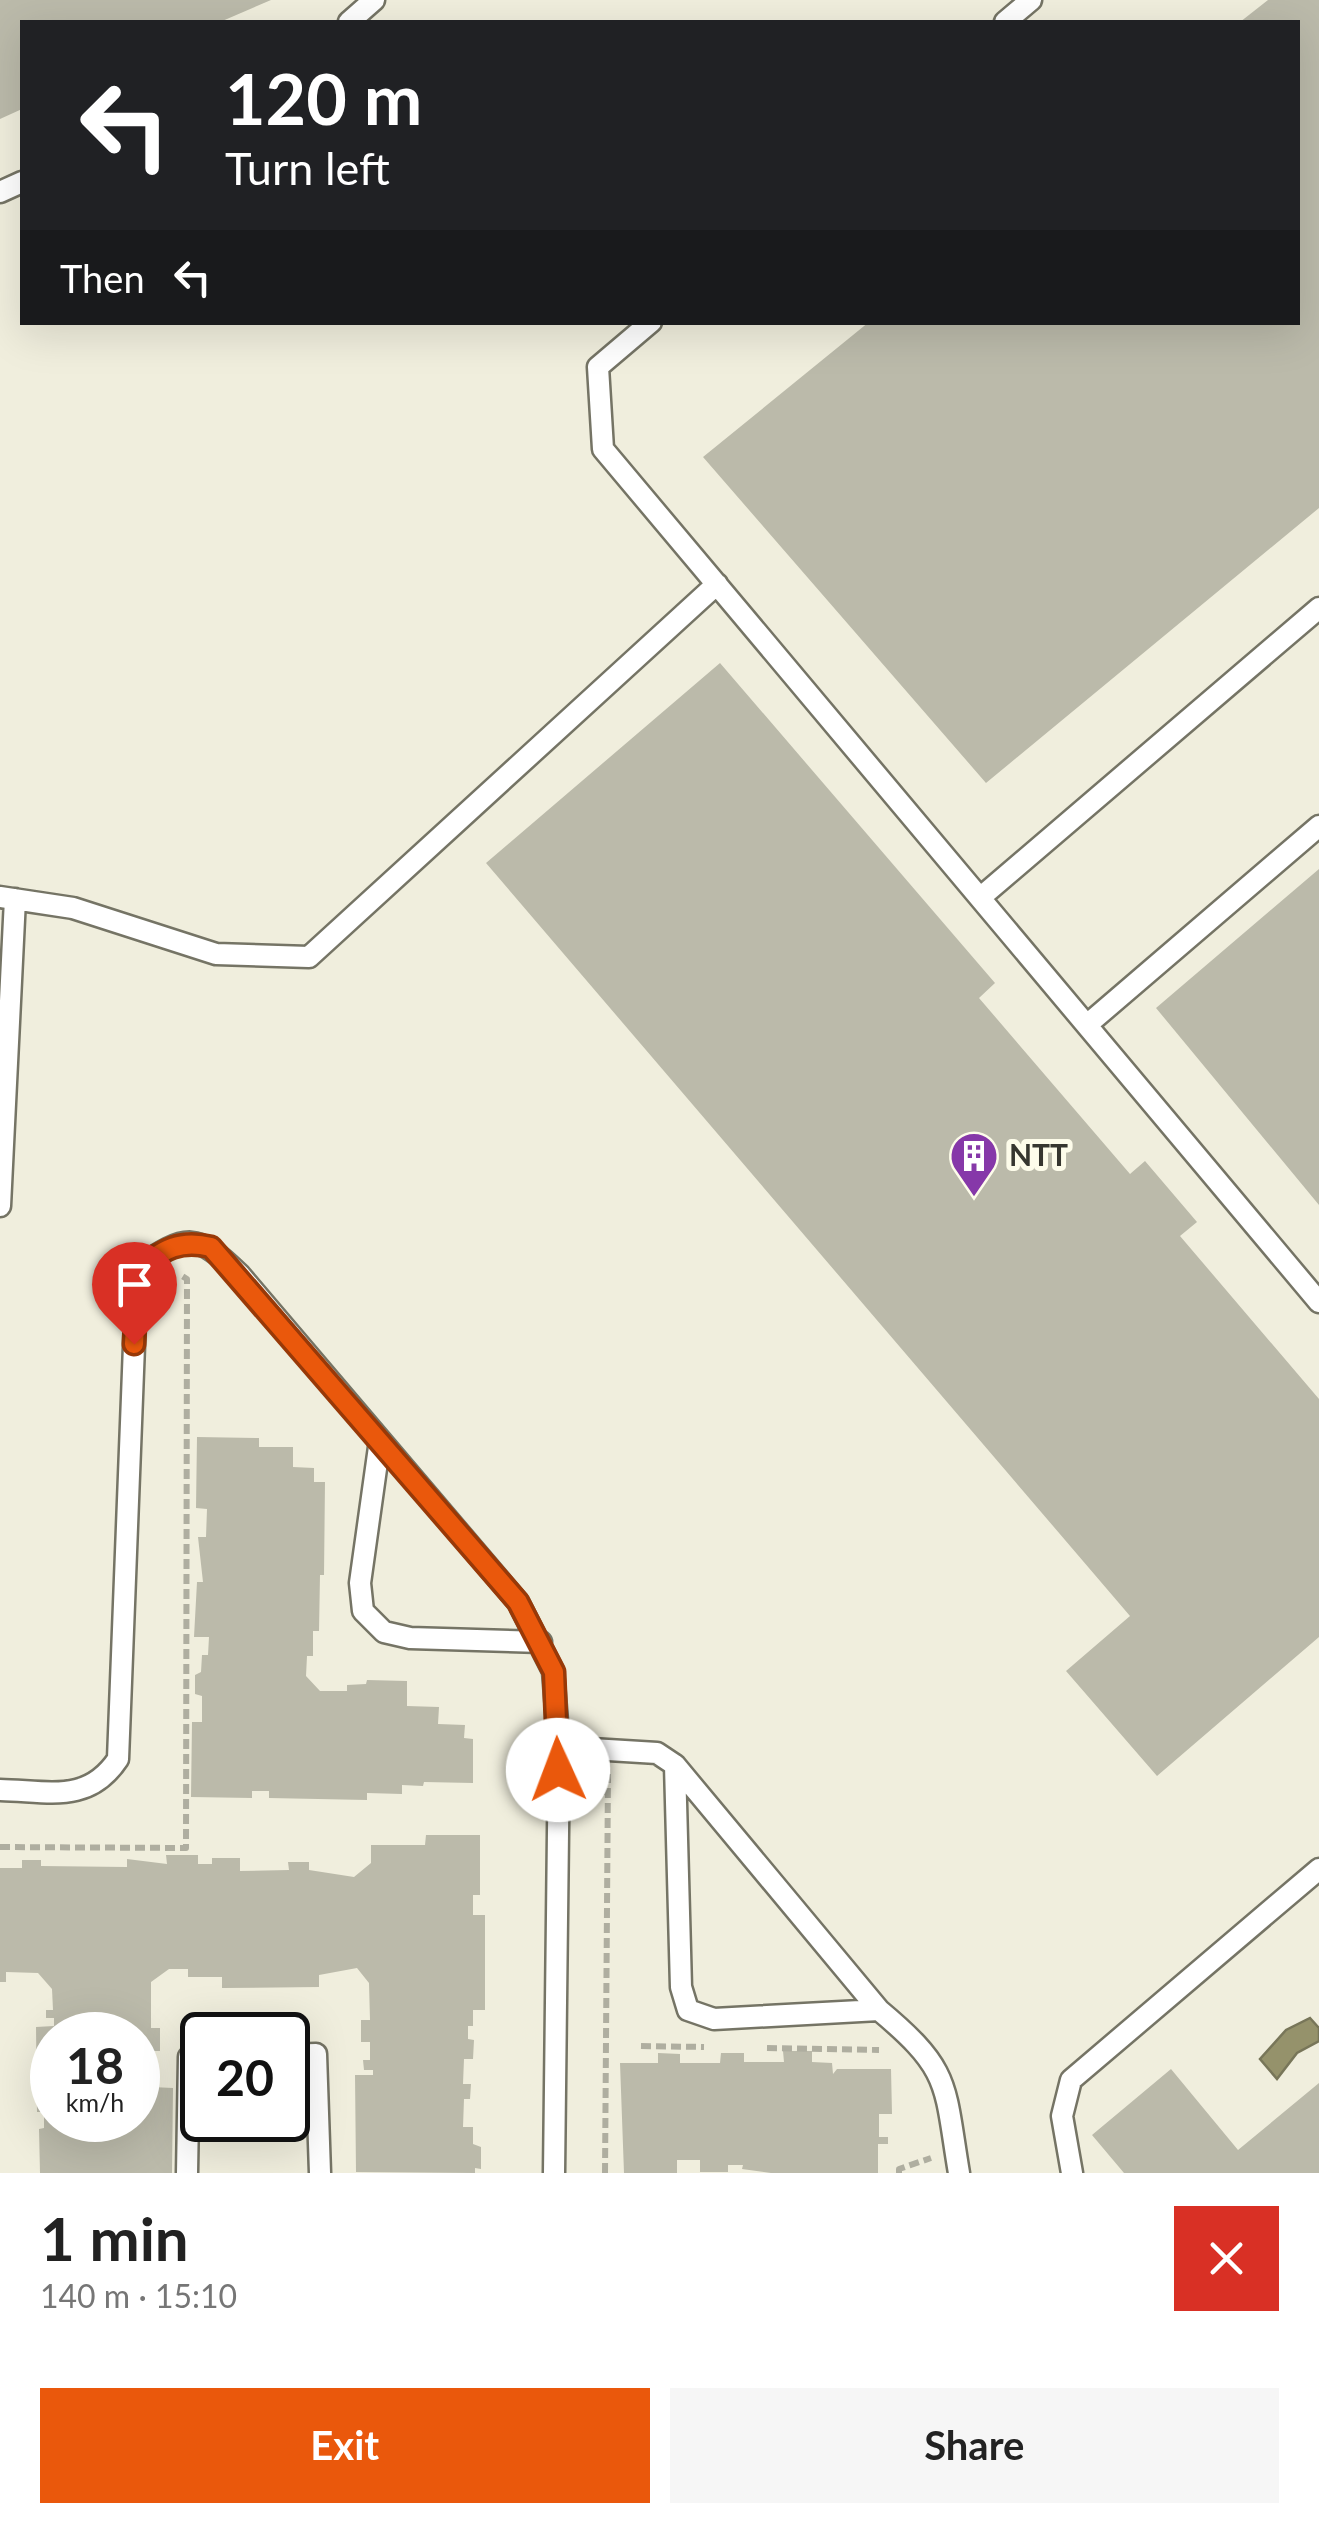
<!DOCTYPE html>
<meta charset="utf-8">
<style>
:root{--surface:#fff;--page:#f6f6f6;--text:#222;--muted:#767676;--accent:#ea580c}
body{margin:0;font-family:Lato,sans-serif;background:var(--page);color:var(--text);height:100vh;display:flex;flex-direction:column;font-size:38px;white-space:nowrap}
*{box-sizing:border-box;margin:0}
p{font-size:32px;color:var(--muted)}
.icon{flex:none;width:55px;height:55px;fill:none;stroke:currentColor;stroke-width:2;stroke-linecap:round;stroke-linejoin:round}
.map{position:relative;height:2173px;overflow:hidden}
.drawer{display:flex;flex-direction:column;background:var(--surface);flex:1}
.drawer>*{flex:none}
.banner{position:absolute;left:20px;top:20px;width:1280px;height:305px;border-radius:0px;box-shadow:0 10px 40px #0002;background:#202124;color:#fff;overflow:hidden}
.speed{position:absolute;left:30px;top:2012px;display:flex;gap:20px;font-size:50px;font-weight:700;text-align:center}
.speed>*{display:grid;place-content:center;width:130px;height:130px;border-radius:50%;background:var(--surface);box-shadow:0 10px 40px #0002;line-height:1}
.speed small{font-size:25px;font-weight:400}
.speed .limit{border:5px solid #111;border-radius:15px;background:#fff;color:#111}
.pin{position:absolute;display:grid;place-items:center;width:85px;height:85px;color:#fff;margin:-102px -42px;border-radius:50% 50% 50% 0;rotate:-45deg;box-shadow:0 0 10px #0007}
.pin .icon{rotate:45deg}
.me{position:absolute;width:110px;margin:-55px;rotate:358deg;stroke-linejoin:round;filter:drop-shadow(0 0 8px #0008)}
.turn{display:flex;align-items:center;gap:35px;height:210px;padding:0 40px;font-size:45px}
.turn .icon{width:130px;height:130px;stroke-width:2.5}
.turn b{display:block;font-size:70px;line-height:85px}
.then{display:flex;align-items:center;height:95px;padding:0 40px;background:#0003;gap:20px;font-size:38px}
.round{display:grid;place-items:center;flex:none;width:105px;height:105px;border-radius:0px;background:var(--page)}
.headline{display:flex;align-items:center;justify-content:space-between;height:170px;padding:0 40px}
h1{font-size:60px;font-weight:700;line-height:75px}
.action{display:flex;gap:20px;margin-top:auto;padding:20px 40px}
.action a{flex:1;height:115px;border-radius:0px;background:var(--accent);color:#fff;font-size:40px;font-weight:700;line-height:115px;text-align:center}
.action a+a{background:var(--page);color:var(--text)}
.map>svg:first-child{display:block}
</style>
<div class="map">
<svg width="1319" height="2173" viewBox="0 0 1319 2173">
<rect width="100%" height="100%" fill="#f0eedd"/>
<!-- water -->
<path fill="#95926b" stroke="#787659" stroke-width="2.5" d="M1310 2018 1319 2028V2041L1297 2053 1277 2079 1260 2059 1286 2030Z"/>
<!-- building -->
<path fill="#bbbaaa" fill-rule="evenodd" d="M0 0H271L220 22H22V109L0 119Z
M1268 0H1319V508L986 783 703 457 869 322H1298V22H1240Z
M720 663 995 983 979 998 1130 1174 1145 1161 1197 1222 1180 1236 1319 1399V1637L1157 1776 1066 1671 1130 1616 486 863Z
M1319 869V1205L1156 1008Z
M197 1437 259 1438V1447H293V1467L314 1468V1482H325L324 1575H320L319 1631H313V1656H307L306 1676 320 1691H347V1685L366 1684 367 1680 407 1681V1706L439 1707 438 1724 465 1725 464 1738 473 1739V1783L424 1782 423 1786 402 1785V1794L367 1793V1800L269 1798V1791H252V1798L191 1797 192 1722H202V1696L195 1694V1675L201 1672 202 1655H208L209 1637H194L197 1582H203L198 1537H206L207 1509 196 1508Z
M426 1835H480V1895H473V1915H485V2010H473V2026H468V2039L474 2040 473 2059H464L463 2084H471L470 2099H464L463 2127H473V2144L481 2147V2169L475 2168V2173L356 2172 355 2075H373V2070H364L363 2060H370V2042H361V2020H370L369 1983 357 1968 319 1975V1987L222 1988V1977H188V1969H169L151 1982V2028H160V2051H151V2074H157L152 2087 173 2088 172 2173H40L39 2129 44 2128V2112H37L36 2027 54 2026V2018H46V2010H53L52 1989 38 1973 6 1972V1982H0V1868H22V1860H41V1866L127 1867V1859L167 1864 166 1855H198V1864H212V1858H240V1871L289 1870 288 1862H309V1870L354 1877 371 1863V1845H425ZM52 2035H138V2120H52Z
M783 2051H812V2062L832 2063 833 2074 837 2069H891L892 2114H879V2137H888V2144H878V2173H771L742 2169 743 2165H728V2172H700V2160H677V2173H624L620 2063H658V2053L680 2054V2063H720L721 2053H744V2062H784Z
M1171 2069 1238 2150 1319 2083V2173H1124L1092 2135Z"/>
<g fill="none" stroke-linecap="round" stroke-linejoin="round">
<!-- service casing -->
<g stroke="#757465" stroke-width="25">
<path id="service" d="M349 22 374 0
M1005 22 1031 0
M0 192 22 182
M651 322 598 367 603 449 1319 1302
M0 897 73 908 216 954 309 957 717 584
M981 897 1319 608
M1088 1024 1319 826
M0 1206 15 899
M380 1440 360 1583 363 1611 384 1632 410 1638 541 1642
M675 1765 879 2010
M0 1790C49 1791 88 1804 118 1759L137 1268C187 1234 196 1232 240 1275L518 1602 553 1671 559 1747
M288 2055 316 2054 320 2173
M187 2173 189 2057H202
M554 2173 559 1747 657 1753 675 1765 681 1987 688 2010 714 2019 879 2010C952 2071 944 2084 959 2173
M1072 2173 1062 2116 1071 2080 1319 1869"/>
</g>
<!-- path -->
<path stroke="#afaea0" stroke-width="6" stroke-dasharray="10 5" stroke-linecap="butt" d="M584 1792H608
M0 1847 186 1848 187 1279 179 1274
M641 2046 704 2047
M767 2048 879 2050
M605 2173 608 1774
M899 2173V2169L931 2158"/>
<!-- service -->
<use href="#service" stroke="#fff" stroke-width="20"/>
</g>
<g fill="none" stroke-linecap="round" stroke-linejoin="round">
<!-- route casing -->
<g stroke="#983908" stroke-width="25">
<path id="route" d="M134 1344 138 1268C164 1250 179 1239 211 1247L518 1602 554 1672 558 1770"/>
</g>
<!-- route -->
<use href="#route" stroke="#ea580c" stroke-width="18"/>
</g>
<!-- icons -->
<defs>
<g id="building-pin" transform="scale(2.5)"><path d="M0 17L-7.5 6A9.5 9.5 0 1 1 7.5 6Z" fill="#8638a9" stroke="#fdfcea"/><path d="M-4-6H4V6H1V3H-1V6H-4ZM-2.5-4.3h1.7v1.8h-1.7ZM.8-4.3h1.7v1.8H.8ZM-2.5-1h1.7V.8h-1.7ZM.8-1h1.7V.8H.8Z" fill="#fff"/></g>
</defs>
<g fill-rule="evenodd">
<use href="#building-pin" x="974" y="1156"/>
</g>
<g text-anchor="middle" stroke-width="10" stroke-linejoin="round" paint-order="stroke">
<!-- poi labels -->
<g font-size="30" font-weight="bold" fill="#36362f" stroke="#fdfcea" text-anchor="start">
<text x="1009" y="1166">NTT</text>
</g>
</g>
</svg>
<div class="speed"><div>18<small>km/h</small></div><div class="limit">20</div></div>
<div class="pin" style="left:134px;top:1344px;background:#d93025"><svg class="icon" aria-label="arrive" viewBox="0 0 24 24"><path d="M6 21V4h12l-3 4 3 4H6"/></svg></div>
<svg class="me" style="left:558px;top:1770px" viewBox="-20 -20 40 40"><circle r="19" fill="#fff"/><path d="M0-13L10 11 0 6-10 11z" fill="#ea580c"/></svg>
<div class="banner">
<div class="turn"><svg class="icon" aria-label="left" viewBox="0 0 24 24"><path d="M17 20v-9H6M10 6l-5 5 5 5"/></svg><div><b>120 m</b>Turn left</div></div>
<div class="then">Then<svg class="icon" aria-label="left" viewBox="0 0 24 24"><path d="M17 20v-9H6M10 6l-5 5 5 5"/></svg></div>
</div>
</div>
<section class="drawer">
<div class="headline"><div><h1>1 min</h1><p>140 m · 15:10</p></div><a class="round" style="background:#d93025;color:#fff"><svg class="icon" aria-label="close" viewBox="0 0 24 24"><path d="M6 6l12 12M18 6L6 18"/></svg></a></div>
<div class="action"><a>Exit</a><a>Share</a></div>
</section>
